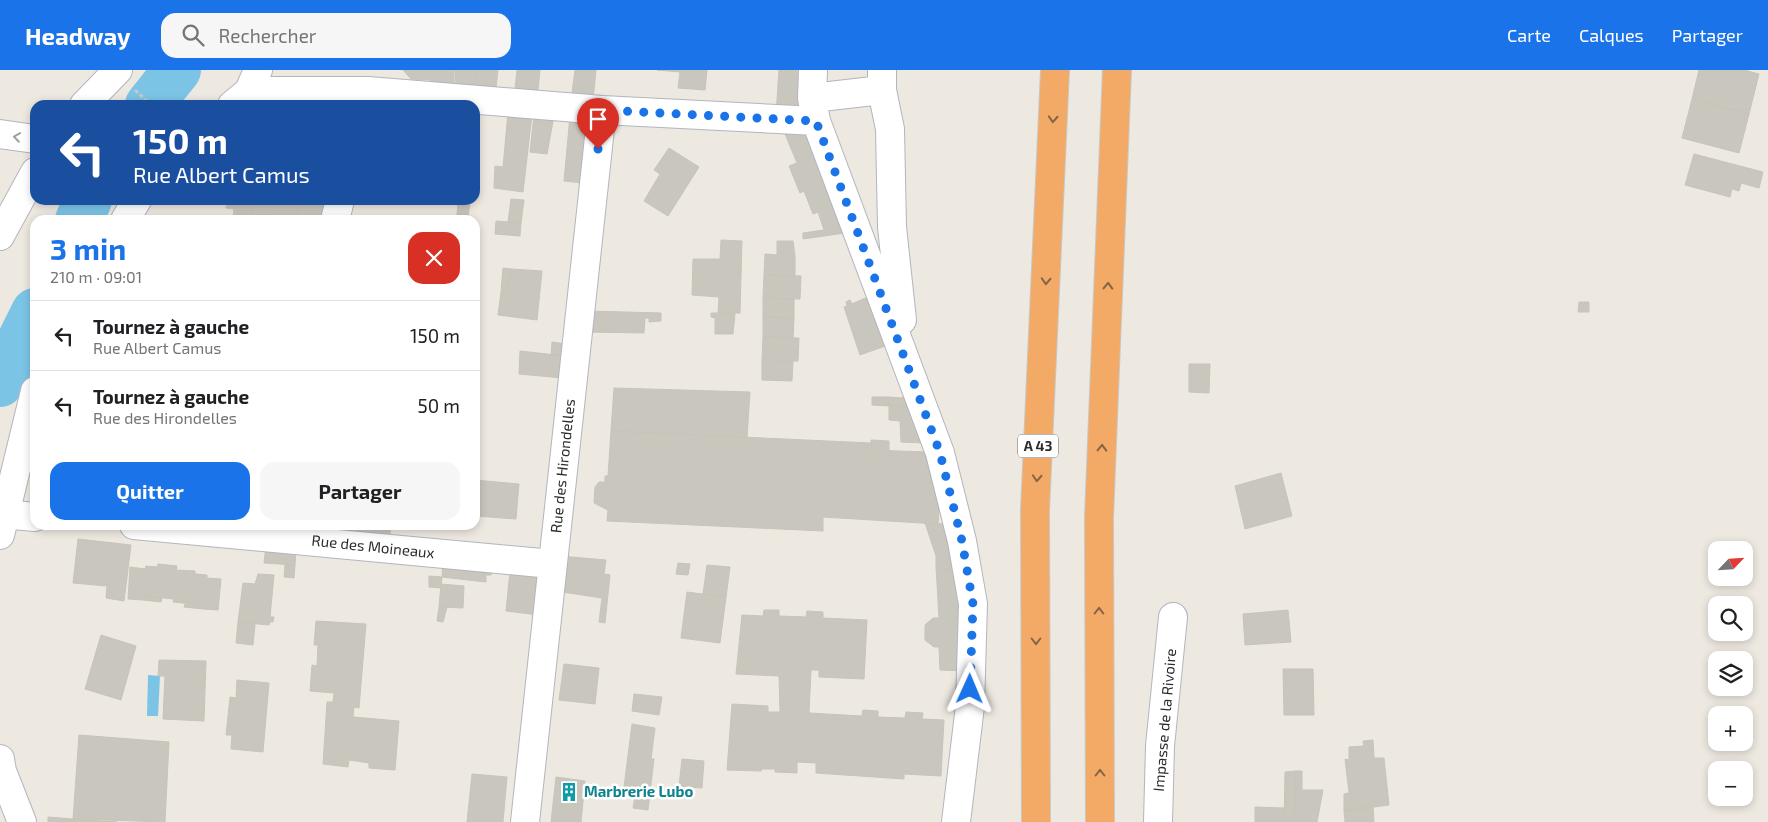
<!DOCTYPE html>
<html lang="fr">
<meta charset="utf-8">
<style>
:root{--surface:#fff;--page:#f6f6f6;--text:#202124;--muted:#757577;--line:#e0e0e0;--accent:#1a73e8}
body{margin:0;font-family:"Exo 2",sans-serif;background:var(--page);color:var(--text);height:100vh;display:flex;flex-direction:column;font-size:19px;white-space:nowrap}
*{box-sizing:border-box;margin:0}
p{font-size:16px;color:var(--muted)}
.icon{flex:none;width:28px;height:28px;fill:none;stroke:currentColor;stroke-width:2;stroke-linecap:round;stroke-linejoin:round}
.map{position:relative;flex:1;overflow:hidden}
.panel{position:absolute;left:30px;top:145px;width:450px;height:315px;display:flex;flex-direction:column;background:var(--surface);border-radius:15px;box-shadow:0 2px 8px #0003}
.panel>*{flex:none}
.banner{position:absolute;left:30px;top:30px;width:450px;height:105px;border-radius:15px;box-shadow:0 2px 8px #0003;background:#1a4fa0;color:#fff;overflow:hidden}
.needle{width:32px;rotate:65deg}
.tools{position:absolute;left:1708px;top:471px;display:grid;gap:10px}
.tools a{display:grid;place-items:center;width:45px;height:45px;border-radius:10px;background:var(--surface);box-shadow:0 2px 8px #0003;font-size:25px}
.pin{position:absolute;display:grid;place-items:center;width:42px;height:42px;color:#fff;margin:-51px -21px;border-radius:50% 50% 50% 0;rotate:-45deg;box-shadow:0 0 5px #0007}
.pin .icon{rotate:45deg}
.me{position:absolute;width:55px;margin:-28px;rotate:1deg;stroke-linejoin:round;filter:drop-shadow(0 0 4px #0008)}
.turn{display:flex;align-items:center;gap:18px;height:105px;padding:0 20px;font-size:22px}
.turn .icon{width:65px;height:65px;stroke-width:2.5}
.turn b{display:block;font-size:35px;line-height:42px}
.round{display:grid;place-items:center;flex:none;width:52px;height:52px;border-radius:15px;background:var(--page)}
.head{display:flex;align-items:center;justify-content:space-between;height:85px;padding:0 20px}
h1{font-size:30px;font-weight:700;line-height:38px;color:var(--accent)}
.button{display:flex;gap:10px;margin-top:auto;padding:10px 20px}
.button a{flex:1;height:58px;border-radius:15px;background:var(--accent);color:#fff;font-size:20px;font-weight:700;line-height:58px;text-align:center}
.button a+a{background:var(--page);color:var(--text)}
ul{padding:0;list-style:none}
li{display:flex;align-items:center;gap:15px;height:70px;padding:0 20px;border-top:1px solid var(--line)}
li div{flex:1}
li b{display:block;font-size:19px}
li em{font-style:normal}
header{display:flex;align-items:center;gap:30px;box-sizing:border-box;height:70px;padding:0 25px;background:var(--accent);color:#fff}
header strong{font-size:24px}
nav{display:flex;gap:28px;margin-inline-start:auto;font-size:18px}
.search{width:350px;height:45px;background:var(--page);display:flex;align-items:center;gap:12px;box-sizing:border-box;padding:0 18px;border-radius:15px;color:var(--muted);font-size:19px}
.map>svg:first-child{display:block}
</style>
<header>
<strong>Headway</strong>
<div class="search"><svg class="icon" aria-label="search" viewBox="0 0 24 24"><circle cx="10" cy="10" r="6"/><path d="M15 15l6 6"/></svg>Rechercher</div>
<nav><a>Carte</a><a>Calques</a><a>Partager</a></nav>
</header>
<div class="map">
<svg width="1768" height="752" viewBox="0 0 1768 752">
<rect width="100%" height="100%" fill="#ede8e0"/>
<!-- water -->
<path fill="#7cc4e6" d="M148 605 160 606 158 646H147Z"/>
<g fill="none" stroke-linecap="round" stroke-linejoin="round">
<!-- river -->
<path stroke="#7cc4e6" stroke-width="48" d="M149 35 177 0
M79 150 88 130
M0 313 35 242"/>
</g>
<!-- building -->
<path fill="#c9c6be" stroke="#c8c4ba" d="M403 0H454L453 24 430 23 431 10 411 9Z
M455 0H476V26L455 24Z
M476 0H498L495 27 476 26Z
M517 0H540L537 30 514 28Z
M575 0H596L593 31 571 30Z
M657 0H707L705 20 678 18 680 2Z
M779 0H797L799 42 776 44Z
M1699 0H1744L1759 4 1749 44 1692 29Z
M1692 29 1749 44 1739 83 1682 68Z
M508 43 532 44 523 122 494 118 495 96 503 97Z
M534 45 554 46 547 84 530 82Z
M570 46 591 49 584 113 564 111Z
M783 59 804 60 845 163 803 169V163L824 160 818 142 813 144 804 121 800 123 789 96 797 93Z
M669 78 699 97 668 146 644 131 660 104 654 100Z
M1694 84 1763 102 1759 118 1741 113 1739 121 1732 119 1730 127 1685 115Z
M511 129 524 130 521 153 508 152Z
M227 130H253L251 143 271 146 268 150H233L234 139 226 138Z
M253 130H299L297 149 251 143Z
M299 130H332L327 150 297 149Z
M458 132 470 133 468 146 457 145Z
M496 151 521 153 520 166 495 164Z
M721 170 742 171 740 243H718L719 227 692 225 693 189H720Z
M777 171H793L795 186V206L764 205 765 184 777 185Z
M503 198 511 199 507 221 501 222Z
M511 199 542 201 537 250 498 245 501 222 507 221Z
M764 205 801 206 800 229 763 228Z
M870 226 888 275 860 285 844 237 847 236 846 232 850 230 852 234Z
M763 228 794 229V248L763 247Z
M1579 232H1589V242H1578Z
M589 241 661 243V251L649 252V248H645L644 263 587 262Z
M711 243H735L733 264H715V248L711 247Z
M763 247 794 248 793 268 763 267Z
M763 267 799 268 798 291 762 290Z
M552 272 566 274 565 286 551 285Z
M520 281 565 286 563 308 519 304Z
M762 290 793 291 792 311 762 310Z
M1189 294H1210L1209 323 1189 322Z
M614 318 750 322 747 367 611 361Z
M907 325 911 337 889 336V327L901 328Z
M872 327H889V336L872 335Z
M889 336 911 337 924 373 901 372 900 351 889 350Z
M611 361 871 373V380L927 382 940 429 938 454 823 447V461L607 451 608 440 594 433 595 417 599 412H605V406H608Z
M871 370 889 371V380H871Z
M1281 403 1292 446 1245 459 1235 416Z
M475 410 519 414 516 449 475 446Z
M925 453 947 454 958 500H941V497L936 496V486Z
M341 455H374L373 470 340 467Z
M374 455H391L389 472 373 470Z
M78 469 131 475 124 531 106 528 107 516 73 513Z
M266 475 296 478 295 495 264 493Z
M560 486 606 490 604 504 610 505 605 553 599 552 602 528 556 521Z
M443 493 492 499 491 505H486V512L442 507Z
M678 493 690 494 688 505 676 504Z
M158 494 177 496 176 500 195 501V504L207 505V508L221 509 218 540 203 539V535L173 532 174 529 143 526V530L128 529 130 497 145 499 146 496 157 497Z
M285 495H295L294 508 284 507Z
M707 495 730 497 726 527 703 524Z
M936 496 941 497V500H958L965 601 940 600 939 577H934L925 570V555L933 548H939Z
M510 501 542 504 538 545 506 541Z
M258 504 274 505 270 547H274L273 552H270L269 555 238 552 243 513 255 514Z
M429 506 442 507 441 518 429 517Z
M441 514 464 516 463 538 439 537Z
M687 522 726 527 720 573 681 568Z
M143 526 162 528 161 532 143 530Z
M185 534 203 535V539L184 537Z
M439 537H447L443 552 437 551Z
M764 540H779V546L806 547 807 541 823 542V548L867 550 864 609 819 607V600H811L809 643 862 646 863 640 878 641V647L905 648 906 642 923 643 922 649 944 650 941 706 904 704V709L816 703V693L797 692V703L775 702V699H762L761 701 727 700 732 634 768 636V642H780L779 606 736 604 742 545 763 546Z
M1288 540 1291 572 1245 575 1243 544Z
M316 551 366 554 359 638 354 637 353 647 399 651 395 700 369 698V693L349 690 348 697 323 694 327 632H333L334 623 310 621 312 595 317 596 318 575H314Z
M238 552 255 554 253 575 236 573Z
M101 565 136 576 121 630 85 619Z
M159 590 206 591 204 651 163 649 165 606H158Z
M564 594 599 598 595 634 559 630Z
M1283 599H1313L1314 645H1284Z
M237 610 269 613 263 682 231 679 232 665H226L230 627 236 628Z
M634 624 662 627 659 645 632 641Z
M632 654 655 658 651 689H654L648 740 633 738 635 726 623 725Z
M79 665 169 672 165 752 73 749Z
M1373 670 1374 688H1384L1389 735 1344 741V724L1349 723 1345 689 1349 690V677L1364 676 1363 671Z
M682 689 704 691 702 718 679 716Z
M1296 701 1294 752H1284L1285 702Z
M1296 701H1302V720H1323L1317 752H1294Z
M472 704 507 707 503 752H467Z
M556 707 585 711 581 752H551Z
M1373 736 1374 752H1345L1344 741Z
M1255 737 1284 738V752H1255Z
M48 747 73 749 117 752H48Z"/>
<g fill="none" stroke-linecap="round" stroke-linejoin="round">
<!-- minor casing -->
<g stroke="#b3b5be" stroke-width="30">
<path id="minor" d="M813 0 812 28 816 51 940 383 962 471 973 534 970 636 956 752
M882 0V20L890 59 892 157 902 250
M249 21H368L602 40 816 51
M812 28 882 20
M84 35 118 0
M232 35 249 21 258 0
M0 64 35 69
M125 150 137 130
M335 150 340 130
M0 166 35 102
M3 444 35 447
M134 455 552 494
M0 465 35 321
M0 689 2 701 22 752
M525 752 602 40
M1158 752 1160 676 1173 547"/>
</g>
<!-- highway casing -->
<g stroke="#c8c8c8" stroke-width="30">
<path id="highway" d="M1036 752 1035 440 1055 0
M1100 752 1099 447 1117 0"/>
</g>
<!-- path -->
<path stroke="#c8c8c8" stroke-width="3" stroke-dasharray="4 2.5" stroke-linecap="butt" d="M135 20 151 35"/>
<!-- minor -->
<use href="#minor" stroke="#fff" stroke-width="28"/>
<!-- highway -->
<use href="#highway" stroke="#f2aa66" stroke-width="28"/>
</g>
<!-- one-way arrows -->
<defs><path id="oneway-chevron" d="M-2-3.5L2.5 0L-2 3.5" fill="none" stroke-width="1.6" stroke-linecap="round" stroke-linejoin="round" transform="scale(1.25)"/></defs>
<g stroke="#856546">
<use href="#oneway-chevron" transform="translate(1053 49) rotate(93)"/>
<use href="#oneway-chevron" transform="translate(1046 211) rotate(93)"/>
<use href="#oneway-chevron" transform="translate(1108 216) rotate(-88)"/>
<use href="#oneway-chevron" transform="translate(1102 378) rotate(-88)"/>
<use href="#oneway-chevron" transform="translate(1037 408) rotate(93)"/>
<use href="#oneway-chevron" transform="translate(1099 541) rotate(-90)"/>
<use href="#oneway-chevron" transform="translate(1036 571) rotate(90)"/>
<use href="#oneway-chevron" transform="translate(1100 703) rotate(-90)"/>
</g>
<use stroke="#a0a0a0" href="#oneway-chevron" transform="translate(17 67) rotate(-172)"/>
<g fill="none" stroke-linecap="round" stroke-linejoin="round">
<!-- route -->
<path stroke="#1a73e8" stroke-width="9" stroke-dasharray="0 16.2" d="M598 79 602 40 816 51 940 383 962 471 973 534 970 619"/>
</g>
<!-- icons -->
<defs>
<g id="building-bare" transform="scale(1.5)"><path d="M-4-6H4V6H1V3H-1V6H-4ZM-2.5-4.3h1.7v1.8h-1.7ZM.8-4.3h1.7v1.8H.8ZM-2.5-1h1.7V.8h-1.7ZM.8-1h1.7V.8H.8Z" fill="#0f9aa8" stroke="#fff" stroke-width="2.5" paint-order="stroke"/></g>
</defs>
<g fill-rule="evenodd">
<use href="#building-bare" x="569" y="722"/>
</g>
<g text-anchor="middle" stroke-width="5" stroke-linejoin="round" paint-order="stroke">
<!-- shield labels -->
<rect fill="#fff" stroke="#6b6b6b" stroke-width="1" x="1018" y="364.5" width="40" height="23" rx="4"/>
<g font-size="14" font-weight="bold" fill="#2c2c2c">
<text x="1038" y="381">A 43</text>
</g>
<!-- street labels -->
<g font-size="15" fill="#2c2c2c" stroke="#fff">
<text transform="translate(563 396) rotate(-84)" y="5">Rue des Hirondelles</text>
<text transform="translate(373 477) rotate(6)" y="5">Rue des Moineaux</text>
<text transform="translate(1165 650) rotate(-85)" y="5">Impasse de la Rivoire</text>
</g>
<!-- culture labels -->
<g font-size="15" font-weight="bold" fill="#0d838f" stroke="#fff" text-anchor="start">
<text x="584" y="727">Marbrerie Lubo</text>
</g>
</g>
</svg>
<div class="tools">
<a><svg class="needle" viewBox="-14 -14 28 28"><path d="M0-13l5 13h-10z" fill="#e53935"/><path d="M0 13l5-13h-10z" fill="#757577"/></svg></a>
<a><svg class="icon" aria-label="search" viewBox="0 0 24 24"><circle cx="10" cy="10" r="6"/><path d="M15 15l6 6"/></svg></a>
<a><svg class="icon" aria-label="layers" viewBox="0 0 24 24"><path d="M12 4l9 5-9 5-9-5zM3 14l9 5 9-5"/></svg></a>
<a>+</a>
<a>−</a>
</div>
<div class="pin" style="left:598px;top:79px;background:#d93025"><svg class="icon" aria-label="arrive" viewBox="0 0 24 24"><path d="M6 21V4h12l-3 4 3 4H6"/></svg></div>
<svg class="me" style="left:970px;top:619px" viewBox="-20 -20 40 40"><path d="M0-17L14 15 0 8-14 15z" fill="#1a73e8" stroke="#fff" stroke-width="4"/></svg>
<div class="banner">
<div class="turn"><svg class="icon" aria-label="left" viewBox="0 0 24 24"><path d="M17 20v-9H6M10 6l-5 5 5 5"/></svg><div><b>150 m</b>Rue Albert Camus</div></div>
</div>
<section class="panel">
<div class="head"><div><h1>3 min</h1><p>210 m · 09:01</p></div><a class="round" style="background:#d93025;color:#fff"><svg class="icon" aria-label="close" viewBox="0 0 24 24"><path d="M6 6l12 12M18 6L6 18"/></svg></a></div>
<ul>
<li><svg class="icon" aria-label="left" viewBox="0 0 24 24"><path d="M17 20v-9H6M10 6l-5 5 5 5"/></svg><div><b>Tournez à gauche</b><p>Rue Albert Camus</p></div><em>150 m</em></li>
<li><svg class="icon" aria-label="left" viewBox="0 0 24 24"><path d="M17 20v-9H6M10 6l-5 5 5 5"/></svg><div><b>Tournez à gauche</b><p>Rue des Hirondelles</p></div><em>50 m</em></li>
</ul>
<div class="button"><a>Quitter</a><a>Partager</a></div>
</section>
</div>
